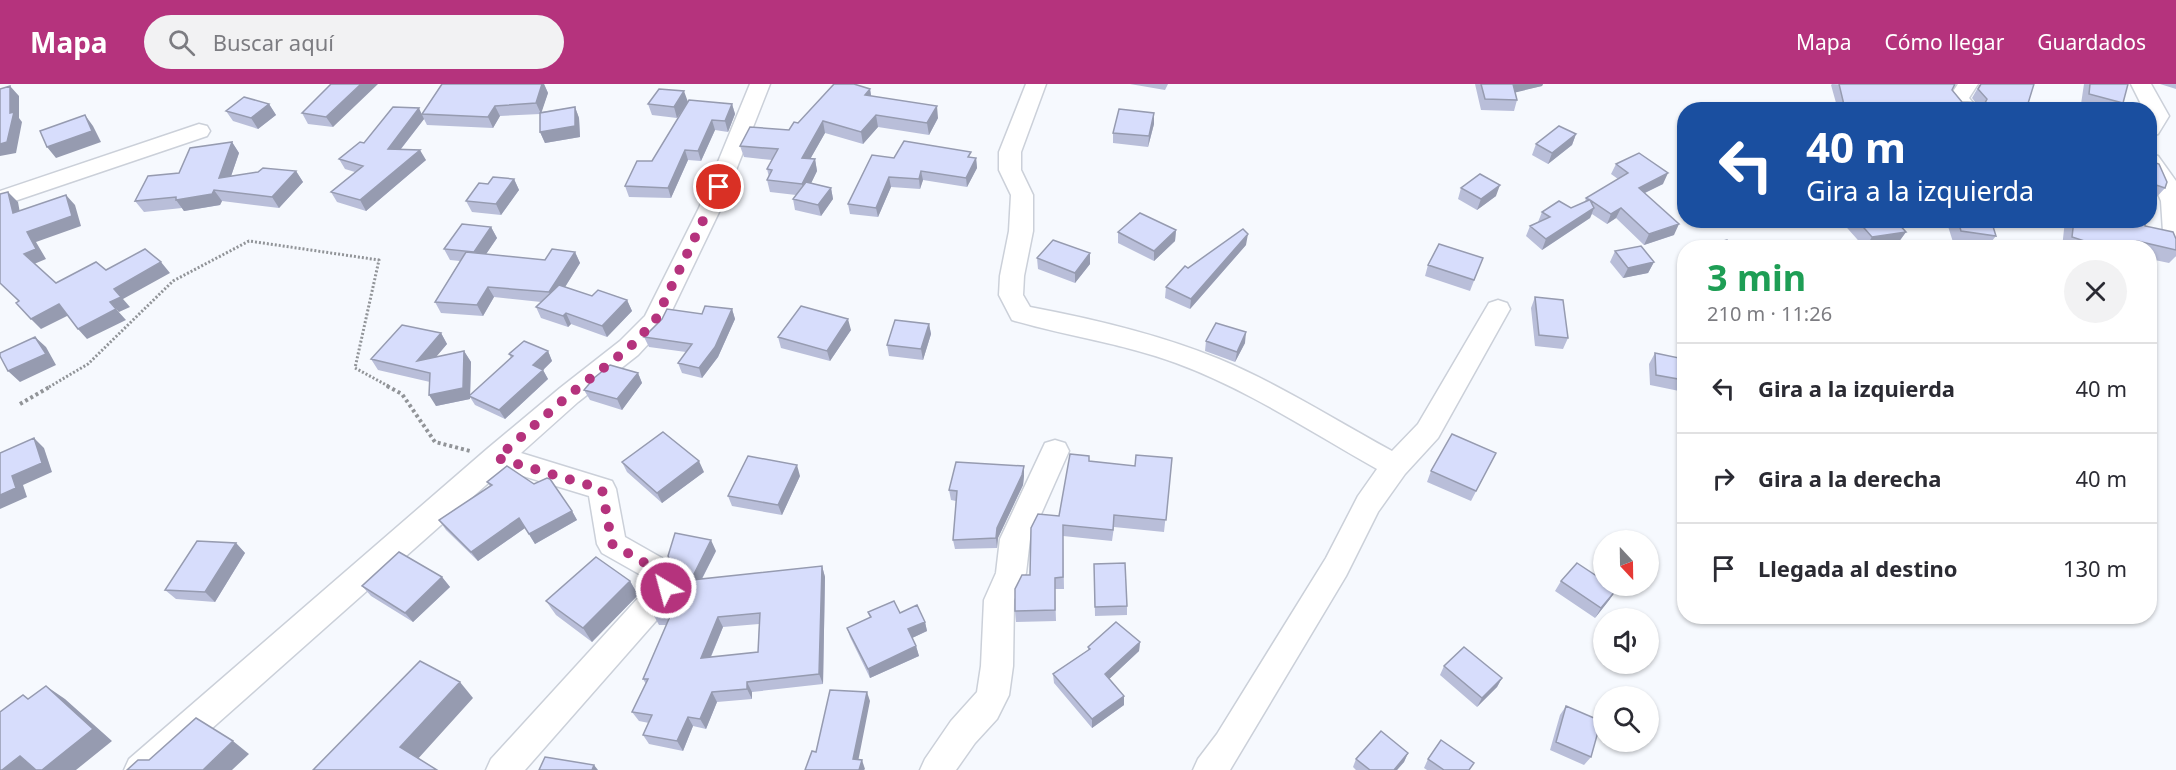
<!DOCTYPE html>
<html lang="es">
<meta charset="utf-8">
<style>
:root{--surface:#fff;--page:#f2f2f3;--text:#2b2b33;--muted:#7c7c81;--line:#e1e1e2;--accent:#b5337d}
body{margin:0;font-family:"Noto Sans",sans-serif;background:var(--page);color:var(--text);height:100vh;display:flex;flex-direction:column;font-size:22px;white-space:nowrap}
*{box-sizing:border-box;margin:0}
p{font-size:20px;color:var(--muted)}
.icon{flex:none;width:33px;height:33px;fill:none;stroke:currentColor;stroke-width:2;stroke-linecap:round;stroke-linejoin:round}
.map{position:relative;flex:1;overflow:hidden}
.sheet{position:absolute;left:1677px;top:156px;width:480px;height:384px;display:flex;flex-direction:column;background:var(--surface);border-radius:24px;box-shadow:0 2px 4px #0004}
.sheet>*{flex:none}
.guide{position:absolute;left:1677px;top:18px;width:480px;height:126px;border-radius:24px;box-shadow:0 2px 4px #0004;background:#1a4fa0;color:#fff;overflow:hidden}
.needle{width:39px;rotate:158deg}
.controls{position:absolute;left:1593px;top:446px;display:grid;gap:12px}
.controls a{display:grid;place-items:center;width:66px;height:66px;border-radius:50%;background:var(--surface);box-shadow:0 2px 4px #0004;font-size:30px}
.pin{position:absolute;display:grid;place-items:center;width:51px;height:51px;color:#fff;margin:-26px;border:3px solid #fff;border-radius:50%;box-shadow:0 2px 6px #0007}
.me{position:absolute;width:66px;margin:-33px;rotate:323deg;stroke-linejoin:round;filter:drop-shadow(0 0 4px #0008)}
.turn{display:flex;align-items:center;gap:21px;height:126px;padding:0 30px;font-size:27px}
.turn .icon{width:78px;height:78px;stroke-width:2.5}
.turn b{display:block;font-size:42px;line-height:51px}
.round{display:grid;place-items:center;flex:none;width:63px;height:63px;border-radius:32px;background:var(--page)}
.summary{display:flex;align-items:center;justify-content:space-between;height:102px;padding:0 30px}
h1{font-size:36px;font-weight:700;line-height:45px;color:#1e9e55}
ul{padding:0;list-style:none}
li{display:flex;align-items:center;gap:18px;height:90px;padding:0 30px;border-top:2px solid var(--line)}
li div{flex:1}
li b{display:block;font-size:22px}
li em{font-style:normal}
header{display:flex;align-items:center;gap:36px;box-sizing:border-box;height:84px;padding:0 30px;background:var(--accent);color:#fff}
header strong{font-size:28px}
nav{display:flex;gap:33px;margin-inline-start:auto;font-size:21px}
.search{width:420px;height:54px;background:var(--page);display:flex;align-items:center;gap:15px;box-sizing:border-box;padding:0 21px;border-radius:33px;color:var(--muted);font-size:22px}
.map>svg:first-child{display:block}
</style>
<header>
<strong>Mapa</strong>
<div class="search"><svg class="icon" aria-label="search" viewBox="0 0 24 24"><circle cx="10" cy="10" r="6"/><path d="M15 15l6 6"/></svg>Buscar aquí</div>
<nav><a>Mapa</a><a>Cómo llegar</a><a>Guardados</a></nav>
</header>
<div class="map">
<svg width="2176" height="686" viewBox="0 0 2176 686">
<rect width="100%" height="100%" fill="#f6f9fe"/>
<g fill="none" stroke-linecap="round" stroke-linejoin="round">
<!-- street casing -->
<g stroke="#cbd0d9" stroke-width="3">
<path id="street" d="M750 0H770L721 124 664 243 638 271 578 318 521 369 612 397 616 405 625 453 669 478 681 504 677 513 525 686H486L491 675 650 501 648 495 602 469 597 460 589 412 503 386 165 686H124L129 675 487 365 560 304 620 257 645 232 699 124Z
M1026 0H1046L1021 68V86L1033 111V147L1024 192 1023 211 1030 223C1094 235 1158 250 1219 275 1279 300 1335 336 1392 367L1418 340 1489 219 1498 216 1507 219 1510 225 1438 354 1405 390 1378 428 1346 492 1230 686H1193L1198 675 1217 650 1326 474 1358 412 1377 385C1311 348 1247 305 1176 279 1122 259 1066 252 1012 236L999 211 1000 192 1009 147 1011 111 999 86V68Z
M1958 0H1978L1969 14 1979 26H1957L1948 15Z
M2131 0H2151L2169 32 2158 50 2150 52V26H2144Z
M199 40 207 42 210 47 207 52 0 122V107Z
M2150 70 2158 72 2176 97V171L2168 169 2164 163 2161 117 2150 91Z
M1055 356 1065 359 1069 367 1030 455 1026 489 1014 516 1013 582 1009 611 997 635 975 659 956 686H920L925 675 951 637 977 608 981 582 984 516 996 489 1000 455 1045 359Z"/>
</g>
<!-- path-far1 -->
<path stroke="#919498" stroke-width="3" stroke-dasharray="2 2" stroke-linecap="butt" d="M49 303 88 280 173 197 249 157 379 176 355 284 390 303"/>
<!-- path -->
<path stroke="#919498" stroke-width="4" stroke-dasharray="3 3" stroke-linecap="butt" d="M387 302 402 310 435 358 470 367
M20 320 51 302"/>
<!-- street -->
<use href="#street" fill="#fff" fill-rule="evenodd"/>
</g>
<!-- wall -->
<path fill="#b9bed9" fill-rule="evenodd" d="M331 0 333 43 308 40 302 29Z
M440 0H544L548 9 541 28 575 23 579 34 580 53 545 59 540 48V30L500 32 493 44 427 41 424 35 401 65 426 76 366 127 337 118 331 108 355 88 345 85 339 75 364 59 422 30 442 0Z
M1130 0H1168L1165 6Z
M1475 0H1543L1542 2 1515 8 1517 16 1514 27 1481 26Z
M1832 0 1952 6 1962 18 1976 19 1972 14 1980 0H2034L2026 26H1838L1831 1Z
M2084 0H2128L2123 19 2117 26H2100L2081 20Z
M2160 0H2176V5Z
M870 5 871 12 938 34 929 51 878 43 863 60 825 49 810 75H815L817 87 811 99 831 104 833 115 821 132 795 126 793 115 796 111 770 108 767 96 769 93 767 85 772 76 744 73 740 62 789 46 798 39Z
M688 18 732 20 735 30 728 48 715 46 701 77 688 76 671 114 629 113 625 102 652 77 684 25 677 34 652 31 648 20Z
M269 20 276 31 258 45 233 37 226 27Z
M1154 29V40L1148 63 1113 59V49Z
M1576 50 1572 61 1548 80 1532 71 1536 60Z
M232 58 239 69 231 92 296 87 303 98 279 124 222 117 220 121 184 127 182 124 144 128 135 117 179 89Z
M971 73 976 74 977 84 967 103 923 96 920 105 891 103 878 133 850 130 848 120 894 74Z
M2150 77 2165 104 2154 116 2150 115Z
M1616 80 1663 100 1645 109 1674 151 1644 161 1616 134 1607 140 1592 130 1590 134 1542 166 1526 152 1530 142 1538 138 1542 128 1571 124 1585 118 1586 114 1618 95 1611 90Z
M514 95 519 106 501 131 472 128 466 117 488 100Z
M1461 104 1496 112 1477 126 1458 115Z
M1840 136H1895L1906 148 1898 159 1865 164Z
M1946 136H1991L1996 152 1987 163 1953 158Z
M2065 136H2145V142L2176 155V172L2169 179 2150 175V164H2062Z
M491 143 497 154 486 170 545 176 575 168 580 179 565 203 592 212 627 216 632 227 607 253 571 240 568 243 541 234 536 223 541 218 494 213 483 232 441 229 435 218 460 177 450 176 444 165Z
M1176 146 1175 157 1154 177 1118 159V148Z
M1246 161 1190 225 1165 214 1166 203 1188 184Z
M1615 167 1654 178 1648 189 1623 194 1610 178Z
M1037 174 1090 180 1075 199 1038 185Z
M1428 181 1479 184 1470 207 1425 192Z
M1535 213 1568 254 1563 265 1535 262 1531 224Z
M732 225 735 235 718 273 702 294 682 289 678 279 686 268 649 263 644 253 702 230Z
M929 240 931 250 923 276 889 272 887 261Z
M851 246 830 277 781 264 778 253Z
M441 249 447 260 436 273 464 267 471 278 470 311 511 274 509 270 548 267 552 277 543 286 548 295 505 335 475 321 470 313V315L436 322 430 298 378 286 371 275Z
M1206 257 1245 259 1235 278 1205 267Z
M1655 269 1684 275V308L1650 301 1649 280Z
M638 289 642 299 622 326 590 316 584 306Z
M1496 369 1471 417 1427 398 1431 387Z
M1089 372V377L1135 382 1172 374 1164 448 1114 443 1112 457 1063 452 1064 505H1055L1056 537 1016 538 1015 527 1059 432Z
M622 378 704 388 662 419 627 388Z
M800 392 782 431 732 422 728 412Z
M1024 392 1023 401 998 454 997 464 955 465 953 456 956 417 951 416 949 406Z
M487 398 572 427 577 436 535 460 525 444 478 477 446 446 439 436 490 402Z
M236 459 245 469 215 518 176 515 165 506Z
M716 467 702 495 822 482 825 493 823 600 752 608V615L717 618 706 645 693 642 683 667 649 660 643 651 649 639 639 637 632 628 646 600 643 595 667 541H659L653 530ZM759 540 758 568 711 573 723 543Z
M1094 480 1127 522V531L1095 532Z
M442 493 450 503 413 538 371 512 362 502Z
M630 497 638 511 592 558 556 531 546 517Z
M1561 497 1610 515 1595 534 1555 507Z
M868 528 900 529 925 538 927 547 912 554 916 562 919 572 870 594 850 553 847 544 870 534Z
M1140 558 1139 567 1109 595 1124 612V621L1092 644 1054 599 1053 590 1088 566V563Z
M1444 582 1502 594 1497 603 1477 623 1440 591Z
M1566 622 1591 673 1584 681 1550 666 1560 631Z
M1408 669 1404 678 1397 686H1356L1353 683 1356 675Z
M1428 675 1470 686H1427L1424 684Z"/>
<!-- shaded-wall -->
<path fill="#969bb0" d="M361 0H378L333 43 326 33Z
M542 0H544L548 9 541 30 536 19Z
M1512 0H1543L1542 2 1509 10Z
M10 2 19 12V34L22 38 16 69 0 72V81V60L10 29Z
M870 5 872 17 865 11Z
M684 7 688 18 677 34 674 23Z
M269 20 276 31 258 45 251 34Z
M732 20 735 30 728 48 725 37Z
M495 22 500 32 493 44 488 33Z
M937 22 938 34 929 51 927 39Z
M575 23 579 34 580 53 545 59 540 48Z
M419 24 424 35 393 75 388 65Z
M1154 29V40L1148 63 1149 52Z
M85 31 93 42 101 58 56 74 47 63Z
M876 31 878 43 863 60 861 48Z
M712 36 715 46 701 77 698 67Z
M823 37 825 49 804 86 802 74Z
M1576 50 1572 61 1548 80 1552 69Z
M232 58 239 69 227 104 219 94Z
M420 66 426 76 366 127 360 116Z
M685 66 688 76 671 114 668 104Z
M976 74 977 84 967 103 966 94Z
M815 75 817 87 805 112 802 100Z
M296 87 303 98 279 124 272 113Z
M921 87 923 96 920 105 919 95Z
M1668 89 1663 100 1634 114 1639 104Z
M889 93 891 103 878 133 876 124Z
M514 95 519 106 501 131 496 120Z
M1500 101 1496 112 1477 126 1481 115Z
M831 104 833 115 821 132 818 121Z
M214 106 222 117 220 121 184 127 176 116Z
M8 108 18 118 22 140 13 129Z
M66 111 75 121 81 142 36 158 46 175 34 180 24 170 27 148Z
M1594 124 1590 134 1542 166 1546 155Z
M1621 124 1616 134 1607 140 1611 130Z
M1679 140 1674 151 1644 161 1649 150Z
M491 143 497 154 480 179 474 168Z
M1176 146 1175 157 1154 177V167Z
M1906 148 1898 159 1865 164 1872 153Z
M1248 150 1246 161 1190 225 1191 215Z
M575 168 580 179 555 219 549 208Z
M1090 169V180L1075 199V189Z
M161 178 170 189 123 215 130 223 119 228 110 218 114 205Z
M1654 178 1648 189 1623 194 1628 184Z
M488 203 494 213 483 232 477 221Z
M627 216 632 227 607 253 602 242Z
M59 220 69 231 41 245 31 235Z
M116 225 126 236 87 255 78 245Z
M732 225 735 235 718 273 702 294 699 284Z
M566 229 571 240 568 243 563 232Z
M848 235 851 246 830 277 827 267Z
M929 240 931 250 923 276 921 265Z
M1246 248 1245 259 1235 278 1237 268Z
M441 249 447 260 424 287 417 277Z
M35 253 46 263 56 281 20 298 8 287Z
M464 267 471 278 470 315 436 322 429 311Z
M548 267 552 277 538 291 533 281Z
M543 286 548 295 505 335 499 326Z
M638 289 642 299 622 326 617 315Z
M34 354 44 364 52 388 23 401 27 413 0 425V411Z
M699 377 704 388 662 419 657 409Z
M797 381 800 392 782 431 778 421Z
M1024 382V392L1023 401 998 454 997 464 996 454 997 444Z
M572 427 577 436 535 460 529 450Z
M519 434 525 444 478 477 471 468Z
M711 456 716 467 696 506 691 496Z
M236 459 245 469 215 518 205 508Z
M822 482 825 493 823 600 819 590Z
M442 493 450 503 413 538 405 529Z
M630 497 638 511 592 558 583 544Z
M1617 505 1610 515 1595 534 1601 524Z
M718 533 723 543 706 584 701 574Z
M925 538 927 547 910 555 908 545Z
M1140 558 1139 567 1105 599V590Z
M916 562 919 572 870 594 868 585Z
M1502 594 1497 603 1477 623 1482 614Z
M460 598 473 614 416 677 400 663Z
M747 598 752 608V615L747 605Z
M46 602 65 615 112 657 76 686H42Z
M712 608 717 618 706 645 700 635Z
M867 608 870 617 857 683 853 675Z
M1124 612V621L1092 644V635Z
M688 633 693 642 683 667 677 657Z
M233 657 249 670 232 686H203Z
M1408 669 1404 678 1397 686H1394Z
M20 672 38 686H2Z
M862 676 865 685 864 686H859Z
M594 681 598 686H592Z"/>
<!-- building -->
<path fill="#d7ddfc" stroke="#969bb0" stroke-width="1.5" fill-rule="evenodd" d="M331 0H361L326 33 302 29Z
M442 0H542L536 19 495 22 488 33 422 30Z
M834 0H854L870 5 865 11 937 22 927 39 876 31 861 48 823 37 802 74 815 75 802 100 767 96 772 86 767 85 778 65 740 62 750 43 789 46 794 38 798 39Z
M1481 0H1513L1517 16 1485 15Z
M1839 0H1955L1952 6 1962 18 1985 19 1987 15 1978 5 1981 0H2034L2026 26H2008L2003 24V26L1845 25Z
M2090 0H2128L2123 19 2089 10Z
M10 2V29L14 28 7 58 0 60V5Z
M659 5 684 7 674 23 648 20Z
M244 13 269 20 251 34 226 27Z
M689 16 732 20 725 37 712 36 698 67 685 66 668 104 625 102 637 77H652Z
M1774 21 1788 26H1771Z
M393 23 419 24 388 65 420 66 360 116 331 108 363 82 339 75 360 58 364 59Z
M575 23V42L540 48V29Z
M1119 25 1154 29 1149 52 1113 49Z
M85 31 92 47 47 63 40 47Z
M1559 42 1576 50 1552 69 1536 60Z
M904 57 971 68 968 73 976 74 966 94 921 87 919 95 889 93 876 124 848 120 872 71 894 74Z
M232 58 219 94 258 88 263 84 296 87 272 113 214 106 212 110 176 116V113L135 117 148 92 179 89 190 64Z
M1639 69 1668 89 1639 104 1679 140 1649 150 1621 124 1611 130 1590 116 1594 124 1546 155 1530 142 1550 133 1542 128 1559 117 1571 124 1589 116 1586 114 1628 89 1616 80Z
M2150 77 2159 80 2167 98 2165 104 2150 99Z
M1480 90 1500 101 1481 115 1461 104Z
M493 93 514 95 496 120 466 117 479 99 488 100Z
M806 98 831 104 818 121 793 115Z
M8 108 13 129 66 111 72 132 27 148 36 165 24 170 56 199 96 178 106 186 145 165 161 178 114 205 121 213 110 218 116 225 78 245 59 220 31 235 16 219 19 217 0 199V110Z
M1140 129 1176 146 1154 167 1118 148Z
M1857 136H1895L1906 148 1872 153Z
M1958 136H1991L1996 152 1961 147Z
M2074 136H2145V142L2173 148 2176 155V166L2137 157 2136 164H2106L2072 153Z
M462 140 491 143 474 168 444 165Z
M1243 145 1248 150 1191 215 1166 203 1185 182 1188 184Z
M1053 156 1090 169 1075 189 1037 174Z
M1727 156 1734 164H1708L1706 161Z
M1981 158 1984 164H1970Z
M1439 160 1483 174 1474 196 1428 181Z
M1641 162 1654 178 1628 184 1615 167Z
M552 165 575 168 549 208 488 203 477 221 435 218 466 168 545 176Z
M559 201 592 212 598 206 627 216 602 242 566 229 563 232 536 223Z
M1535 213 1563 216 1568 254 1539 251Z
M705 222 732 225 715 263 699 284 678 279 692 260 644 253 662 235 667 225 702 230Z
M801 222 848 235 827 267 778 253Z
M895 236 929 240 921 265 887 261Z
M1216 239 1246 248 1237 268 1206 257Z
M402 241 441 249 417 277 464 267 463 304 429 311 430 289 371 275Z
M35 253 46 270 8 287 0 272V269Z
M524 257 548 267 533 281 543 286 499 326 469 312 513 272 509 270Z
M1655 269 1684 275V296L1656 291Z
M610 281 638 289 617 315 584 306 594 294Z
M663 348 699 377 657 409 622 378Z
M1452 350 1496 369 1476 407 1431 387Z
M34 354 42 379 12 392 16 404 0 411V369Z
M1070 370 1089 372V377L1135 382 1136 371 1172 374 1166 436 1114 431 1113 446 1063 441V493L1055 494V526L1015 527V505L1022 491H1030L1031 444 1038 430 1059 432Z
M748 372 797 381 778 421 728 412Z
M956 378 1024 382 1022 391 997 444 996 454 953 456 957 407 949 406Z
M507 382 534 400 547 394 550 395 572 427 529 450 519 434 471 468 439 436 492 401 487 398Z
M675 449 711 456 691 496 822 482 819 590 747 598V605L712 608 700 635 688 633 677 657 643 651 652 631 632 628 648 595H643L671 530H653L673 504 678 494 668 472ZM760 529 758 568 701 574 718 533Z
M197 457 236 459 205 508 165 506Z
M399 468 442 493 405 529 362 502Z
M596 473 630 497 583 544 546 517Z
M1125 479 1127 522 1095 523 1094 480Z
M1577 479 1604 497V501H1610L1617 505 1601 524 1561 497Z
M894 517 900 529 917 521 925 538 908 545 916 562 868 585 847 544 871 533 868 528Z
M1116 538 1140 558 1105 590 1124 612 1092 635 1053 590 1090 565 1088 563Z
M1464 563 1502 594 1482 614 1444 582Z
M420 577 460 598 400 663 437 686H313Z
M46 602 93 645 42 686H36L20 672 2 686H0V628L23 611 28 615Z
M830 606 867 608 853 675 862 676 859 686H805L812 667 816 668Z
M1566 622 1601 637 1591 673 1556 658Z
M196 634 233 657 203 686H127L138 676H149Z
M1381 647 1408 669 1394 686H1370L1356 675Z
M1441 656 1474 679 1469 686H1444L1428 675Z
M545 673 594 681 592 686H539Z"/>
<g fill="none" stroke-linecap="round" stroke-linejoin="round">
<!-- route -->
<path stroke="#b5337d" stroke-width="10" stroke-dasharray="0 18" d="M666 504 659 487 612 460 602 405 497 374 569 311 629 264 655 237 719 103"/>
</g>
</svg>
<div class="controls">
<a><svg class="needle" viewBox="-14 -14 28 28"><path d="M0-13l5 13h-10z" fill="#e53935"/><path d="M0 13l5-13h-10z" fill="#7c7c81"/></svg></a>
<a><svg class="icon" aria-label="sound" viewBox="0 0 24 24"><path d="M4 9h4l5-4v14l-5-4H4zM17 9q2 3 0 6"/></svg></a>
<a><svg class="icon" aria-label="search" viewBox="0 0 24 24"><circle cx="10" cy="10" r="6"/><path d="M15 15l6 6"/></svg></a>
</div>
<div class="pin" style="left:719px;top:103px;background:#d93025"><svg class="icon" aria-label="arrive" viewBox="0 0 24 24"><path d="M6 21V4h12l-3 4 3 4H6"/></svg></div>
<svg class="me" style="left:666px;top:504px" viewBox="-20 -20 40 40"><circle r="17" fill="#b5337d" stroke="#fff" stroke-width="3"/><path d="M0-11L8 9 0 5-8 9z" fill="#fff"/></svg>
<div class="guide">
<div class="turn"><svg class="icon" aria-label="left" viewBox="0 0 24 24"><path d="M17 20v-9H6M10 6l-5 5 5 5"/></svg><div><b>40 m</b>Gira a la izquierda</div></div>
</div>
<section class="sheet">
<div class="summary"><div><h1>3 min</h1><p>210 m · 11:26</p></div><a class="round"><svg class="icon" aria-label="close" viewBox="0 0 24 24"><path d="M6 6l12 12M18 6L6 18"/></svg></a></div>
<ul>
<li><svg class="icon" aria-label="left" viewBox="0 0 24 24"><path d="M17 20v-9H6M10 6l-5 5 5 5"/></svg><div><b>Gira a la izquierda</b></div><em>40 m</em></li>
<li><svg class="icon" aria-label="right" viewBox="0 0 24 24"><path d="M7 20v-9h11M14 6l5 5-5 5"/></svg><div><b>Gira a la derecha</b></div><em>40 m</em></li>
<li><svg class="icon" aria-label="arrive" viewBox="0 0 24 24"><path d="M6 21V4h12l-3 4 3 4H6"/></svg><div><b>Llegada al destino</b></div><em>130 m</em></li>
</ul>
</section>
</div>
